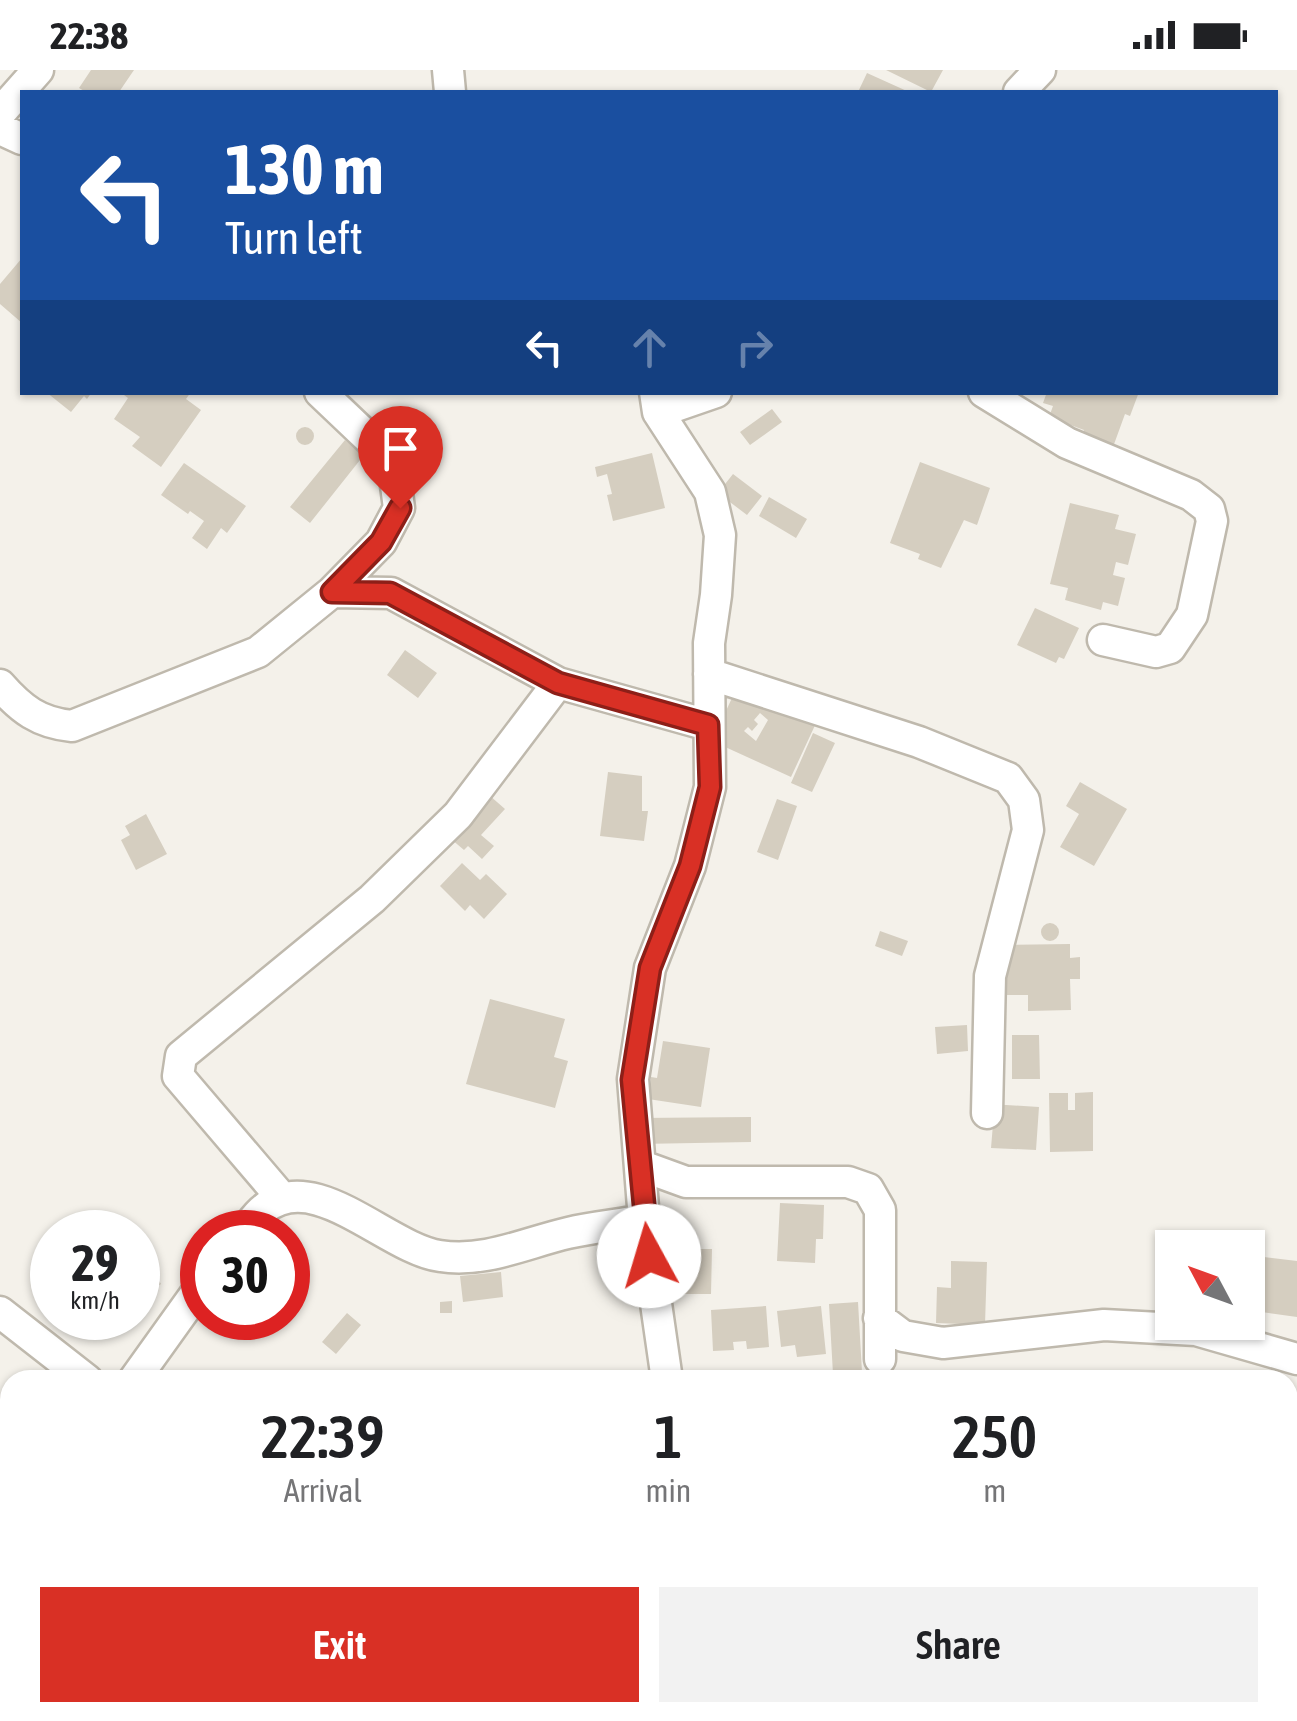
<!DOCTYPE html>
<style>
:root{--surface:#fff;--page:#f2f2f2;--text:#202124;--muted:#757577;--accent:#d93025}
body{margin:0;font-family:"Asap Condensed",sans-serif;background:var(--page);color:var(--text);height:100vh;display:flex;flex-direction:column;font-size:38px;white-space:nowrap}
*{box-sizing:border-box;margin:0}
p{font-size:32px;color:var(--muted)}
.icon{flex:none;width:55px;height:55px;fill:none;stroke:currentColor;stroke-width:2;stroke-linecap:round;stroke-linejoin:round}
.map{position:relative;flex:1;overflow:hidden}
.side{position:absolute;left:0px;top:1300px;width:1298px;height:352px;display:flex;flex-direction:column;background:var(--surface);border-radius:30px 30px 0 0;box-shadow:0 2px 8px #0004}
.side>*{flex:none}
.hud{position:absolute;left:20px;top:20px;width:1258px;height:305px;border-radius:0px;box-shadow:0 2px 8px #0004;background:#1a4fa0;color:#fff;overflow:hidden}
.needle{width:65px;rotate:311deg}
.fabs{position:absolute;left:1155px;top:1160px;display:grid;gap:20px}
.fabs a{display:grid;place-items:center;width:110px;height:110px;border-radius:0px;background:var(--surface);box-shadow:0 2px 8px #0004;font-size:50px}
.speed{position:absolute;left:30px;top:1140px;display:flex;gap:20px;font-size:50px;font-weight:700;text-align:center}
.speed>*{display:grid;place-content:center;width:130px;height:130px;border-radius:50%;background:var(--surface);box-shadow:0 2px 8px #0004;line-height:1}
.speed small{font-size:25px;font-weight:400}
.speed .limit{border:15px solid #d22;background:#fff;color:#111}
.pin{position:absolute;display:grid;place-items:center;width:85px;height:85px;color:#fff;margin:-102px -42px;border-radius:50% 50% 50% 0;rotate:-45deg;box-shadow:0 0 10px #0007}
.pin .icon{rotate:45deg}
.me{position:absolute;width:110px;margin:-55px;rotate:354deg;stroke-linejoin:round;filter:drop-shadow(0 0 8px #0008)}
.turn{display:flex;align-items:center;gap:35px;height:210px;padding:0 40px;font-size:45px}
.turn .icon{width:130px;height:130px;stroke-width:2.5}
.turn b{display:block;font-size:70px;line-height:85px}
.lanes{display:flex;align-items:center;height:95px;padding:0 40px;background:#0003;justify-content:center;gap:50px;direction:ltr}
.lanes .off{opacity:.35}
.eta{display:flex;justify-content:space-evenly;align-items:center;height:170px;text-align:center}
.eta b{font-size:60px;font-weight:600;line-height:70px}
.primary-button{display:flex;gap:20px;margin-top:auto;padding:20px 40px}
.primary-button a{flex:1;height:115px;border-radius:0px;background:var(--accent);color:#fff;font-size:40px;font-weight:600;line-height:115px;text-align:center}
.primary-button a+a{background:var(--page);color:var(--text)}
.status{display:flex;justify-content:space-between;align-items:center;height:70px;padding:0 50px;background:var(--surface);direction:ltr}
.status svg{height:28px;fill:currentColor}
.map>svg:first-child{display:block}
</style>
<div class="status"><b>22:38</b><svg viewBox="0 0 49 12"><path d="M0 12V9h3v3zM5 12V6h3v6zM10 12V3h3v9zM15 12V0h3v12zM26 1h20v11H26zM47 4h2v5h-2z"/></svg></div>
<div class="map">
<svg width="1297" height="1651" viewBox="0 0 1297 1651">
<rect width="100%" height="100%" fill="#f4f1ea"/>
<!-- building -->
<path fill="#d5cec0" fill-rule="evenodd" d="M91 0H134L119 22H86L79 18Z
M886 0H943L931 22Z
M867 3 909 22H858Z
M22 188V253L0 234V214Z
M46 322H92L87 329 84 326 71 342Z
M120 322H191L186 329 201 340 161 397 132 376 140 367 114 349 128 328Z
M1047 322H1139L1130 346 1125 344 1113 377 1080 369 1084 360 1049 347 1053 336 1043 333Z
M772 339 782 352 750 375 740 362Z
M296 366a9 9 0 1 1 18 0a9 9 0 1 1-18 0Z
M345 370 364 385 310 453 290 437Z
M652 383 665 438 613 451 607 425 612 424 607 404 597 407 595 397Z
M920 392 990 418 977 455 964 450 941 498 918 489 920 484 890 473Z
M184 393 246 436 227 463 221 458 207 479 192 468 204 451 190 441 188 444 161 425Z
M733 404 762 426 747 445 718 423Z
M769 427 807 449 796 468 759 446Z
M1070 433 1119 445 1115 459 1136 464 1128 495 1116 492 1113 505 1125 508 1118 536 1103 532 1101 540 1065 530 1068 518 1050 514Z
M1035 538 1079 558 1064 589 1059 587 1056 593 1017 575Z
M405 580 437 603 418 628 387 605Z
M738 615 817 651 791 707 712 671ZM760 643 768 650 756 671 744 661 748 657 752 661 758 654 754 650Z
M813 663 835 673 812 722 791 713Z
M608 702 642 706V741H648L644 771 600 766Z
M1080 712 1127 739 1094 796 1060 777 1079 744 1066 736Z
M489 725 505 739 481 765 494 776 482 789 468 776 464 780 451 769Z
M777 729 797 736 778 790 757 782Z
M146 744 167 784 136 800 121 770 130 765 125 756Z
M462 793 480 810 486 804 507 824 484 849 470 835 465 841 440 816Z
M1041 862a9 9 0 1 1 18 0a9 9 0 1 1-18 0Z
M880 861 908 871 902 886 875 876Z
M1070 874V888L1080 887V909H1070L1071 940 1028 941V925H1004V875Z
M490 929 565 949 554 987 568 991 555 1038 466 1014Z
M967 955 968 981 937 984 935 957Z
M1012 965H1039L1040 1009H1012Z
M663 971 710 978 701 1037 648 1029 651 1007 657 1008Z
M1093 1022V1081L1050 1082 1049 1023H1068V1040H1075V1023Z
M990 1034 1039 1037 1036 1080 991 1078 993 1054Z
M751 1047V1072L639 1074V1048Z
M780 1133 824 1135 823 1169H816L815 1193 777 1191Z
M689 1179H712L711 1224H665V1196H690Z
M1256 1186 1297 1191V1247L1248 1240Z
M145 1188 161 1214 141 1226 138 1220V1193Z
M951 1191 987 1192 985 1255 936 1253 937 1217 951 1218Z
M501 1202 503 1227 463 1232 460 1206Z
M452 1231V1243H440V1232Z
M858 1232 862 1302 833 1304 829 1234Z
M766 1236 769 1277 747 1279 746 1271 733 1272 734 1280 713 1281 711 1240Z
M821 1236 826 1284 797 1287 795 1275 781 1277 777 1241Z
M347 1243 361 1255 336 1284 322 1272Z"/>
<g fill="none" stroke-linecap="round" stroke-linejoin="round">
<!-- street casing -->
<g stroke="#bfb9ad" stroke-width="35">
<path id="street" d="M448 0 450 22
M1019 22 1040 0
M0 43 38 0
M0 59 22 69
M655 322 658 342 710 422 720 465 716 525 709 573 710 717 690 796 650 898 633 1009 644 1150 667 1310
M984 322 1067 373 1191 425 1209 439 1212 451 1192 545 1170 578 1156 582 1103 570
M658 342 716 322
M332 522 391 523 558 613 708 655
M709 604 919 672 1008 708 1024 730 1028 760 990 906 987 1043
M0 615C21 639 39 653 72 656L258 582 332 522 381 472 399 438 395 408 380 379 320 322
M642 1096 686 1112H848L868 1119 880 1140V1289
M282 1128 178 1006 181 986 372 829 458 745 558 613
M244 1162C250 1155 256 1145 264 1139 314 1096 388 1179 440 1186 485 1193 525 1173 568 1163 593 1157 619 1155 644 1150
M0 1242 87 1310
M879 1248 903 1266 943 1273 1104 1255 1196 1260 1297 1289
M134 1310 202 1215"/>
</g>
<!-- street -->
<use href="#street" stroke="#fff" stroke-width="30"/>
</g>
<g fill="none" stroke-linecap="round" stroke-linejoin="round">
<!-- route casing -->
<g stroke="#8d1f18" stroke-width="25">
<path id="route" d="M400 438 381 472 332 522 390 523 558 613 708 655 710 717 690 796 650 898 632 1010 649 1186"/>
</g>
<!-- route -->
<use href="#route" stroke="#d93025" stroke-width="18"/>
</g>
</svg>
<div class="fabs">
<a><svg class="needle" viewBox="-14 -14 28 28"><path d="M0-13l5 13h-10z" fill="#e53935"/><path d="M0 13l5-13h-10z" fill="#757577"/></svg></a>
</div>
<div class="speed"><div>29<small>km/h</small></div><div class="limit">30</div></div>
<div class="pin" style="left:400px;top:438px;background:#d93025"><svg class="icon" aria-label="arrive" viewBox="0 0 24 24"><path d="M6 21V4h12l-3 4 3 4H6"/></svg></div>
<svg class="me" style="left:649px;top:1186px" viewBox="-20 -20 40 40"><circle r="19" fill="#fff"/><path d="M0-13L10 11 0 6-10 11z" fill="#d93025"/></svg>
<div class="hud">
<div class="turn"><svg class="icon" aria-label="left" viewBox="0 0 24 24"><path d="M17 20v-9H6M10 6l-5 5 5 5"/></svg><div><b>130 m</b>Turn left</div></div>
<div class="lanes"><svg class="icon" aria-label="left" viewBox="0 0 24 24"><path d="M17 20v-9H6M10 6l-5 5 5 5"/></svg><svg class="icon off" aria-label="ahead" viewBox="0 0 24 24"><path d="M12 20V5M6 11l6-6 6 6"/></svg><svg class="icon off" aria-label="right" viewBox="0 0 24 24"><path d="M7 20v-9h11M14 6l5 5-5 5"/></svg></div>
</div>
<section class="side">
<div class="eta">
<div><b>22:39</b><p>Arrival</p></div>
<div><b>1</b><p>min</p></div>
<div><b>250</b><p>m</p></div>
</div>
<div class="primary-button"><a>Exit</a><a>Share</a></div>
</section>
</div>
